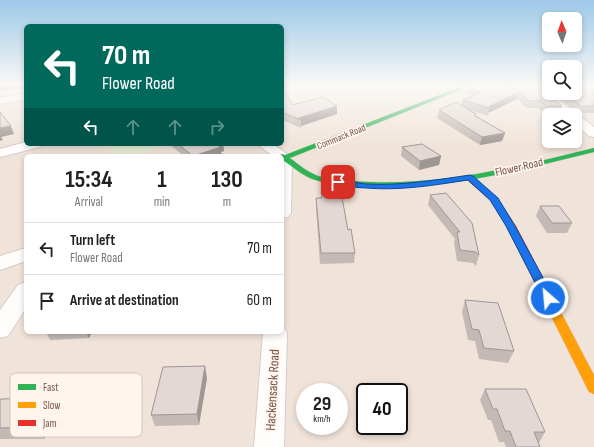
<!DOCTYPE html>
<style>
:root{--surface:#fff;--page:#f6f6f6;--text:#222;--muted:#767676;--line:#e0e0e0}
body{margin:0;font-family:"Sofia Sans Condensed",sans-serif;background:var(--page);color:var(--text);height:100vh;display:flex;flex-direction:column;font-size:15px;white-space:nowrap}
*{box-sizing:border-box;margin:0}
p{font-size:13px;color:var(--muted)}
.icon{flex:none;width:22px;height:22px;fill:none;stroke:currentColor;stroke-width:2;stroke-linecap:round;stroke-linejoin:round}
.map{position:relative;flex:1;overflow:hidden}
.side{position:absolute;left:24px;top:154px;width:260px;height:180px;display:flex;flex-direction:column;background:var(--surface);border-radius:6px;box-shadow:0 2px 6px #0003}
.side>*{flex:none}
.hud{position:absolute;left:24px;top:24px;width:260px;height:122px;border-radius:6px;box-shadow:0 2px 6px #0003;background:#00695c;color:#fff;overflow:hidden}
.needle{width:26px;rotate:358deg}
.tools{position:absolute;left:542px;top:12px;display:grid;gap:8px}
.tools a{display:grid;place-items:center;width:40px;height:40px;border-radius:6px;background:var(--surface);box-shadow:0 2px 6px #0003;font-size:20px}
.speed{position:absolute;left:296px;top:383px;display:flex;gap:8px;font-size:20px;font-weight:700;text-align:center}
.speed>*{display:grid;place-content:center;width:52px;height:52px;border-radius:50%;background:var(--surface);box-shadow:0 2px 6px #0003;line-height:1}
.speed small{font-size:10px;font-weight:400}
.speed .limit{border:2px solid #111;border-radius:6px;background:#fff;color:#111}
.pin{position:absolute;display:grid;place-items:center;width:34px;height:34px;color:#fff;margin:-17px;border-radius:8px;box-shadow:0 2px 6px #0006}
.me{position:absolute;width:44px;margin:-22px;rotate:333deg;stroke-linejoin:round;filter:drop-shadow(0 0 3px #0008)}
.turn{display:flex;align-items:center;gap:14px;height:84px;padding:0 12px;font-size:18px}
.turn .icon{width:52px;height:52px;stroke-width:2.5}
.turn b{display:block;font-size:28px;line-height:34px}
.lanes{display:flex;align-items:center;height:38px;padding:0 12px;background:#0003;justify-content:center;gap:20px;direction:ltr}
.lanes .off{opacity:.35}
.eta{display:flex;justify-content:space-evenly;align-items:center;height:68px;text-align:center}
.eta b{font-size:24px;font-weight:700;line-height:28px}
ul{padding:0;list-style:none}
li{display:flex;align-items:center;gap:12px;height:52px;padding:0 12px;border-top:1px solid var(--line)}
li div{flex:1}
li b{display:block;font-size:15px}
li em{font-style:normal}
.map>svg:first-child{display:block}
</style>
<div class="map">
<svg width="594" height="447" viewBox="0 0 594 447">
<rect width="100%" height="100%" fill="#f7f1eb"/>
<!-- residential -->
<path fill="#f0e3d9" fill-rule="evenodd" d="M0 86H26V144H282V86H549V93H575L594 86V447H0ZM549 115H575V141H549ZM26 156H282V332H26ZM305 392H339V426H305ZM365 392H399V426H365Z"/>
<!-- green -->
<path fill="#e6edd6" d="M105 144H165L168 146 132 156H118Z"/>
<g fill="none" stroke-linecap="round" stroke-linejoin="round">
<!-- street casing -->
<g stroke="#d6ccc8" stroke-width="2">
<path id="street" d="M529 86H540L594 127V137L589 136 575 124V115H564Z
M26 93V99L0 104V98Z
M26 142V144H42L40 147 0 157V149Z
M257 144H273L292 158 291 213 288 217 282 218V156H273Z
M26 248V261L0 270V256Z
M26 282V308L8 336 0 338V310L18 285Z
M282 325 287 332 284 447H254L263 332H282Z"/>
</g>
<!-- fast casing -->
<g stroke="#d7ccc8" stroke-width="1">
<path id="fast" d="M463 86H470L290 158C299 165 308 172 318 176 334 181 353 181 370 182 446 185 520 166 594 148V152C520 170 446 190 369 187 350 186 330 185 312 179 302 175 293 167 284 161H282V156H278L282 154 285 155Z"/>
</g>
<!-- slow casing -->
<g stroke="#d7ccc8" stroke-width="1">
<path id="slow" d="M551 300 555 301 594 375V394L589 392 545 304 547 301Z"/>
</g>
<!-- jam casing -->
<g stroke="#d7ccc8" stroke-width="1">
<path id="jam" d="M0 86H26V88L0 90Z
M467 176H473L498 199 516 226 557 304 555 307 551 308 547 307 506 226 491 201 467 180 466 178Z"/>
</g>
<!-- street -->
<use href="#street" fill="#fefdfc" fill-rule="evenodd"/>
<!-- fast -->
<use href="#fast" fill="#30b455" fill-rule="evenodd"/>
<!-- slow -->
<use href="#slow" fill="#ff9f0a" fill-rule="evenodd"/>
<!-- jam -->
<use href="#jam" fill="#e5322d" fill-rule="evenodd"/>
</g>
<!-- wall -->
<path fill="#c3bab5" d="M282 86 292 105 337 114 301 126V128L282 120Z
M441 86H452L447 88Z
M537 86 562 106 559 113H544L538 108H527L517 99 488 113V116L467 109 476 114V116L505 133 502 141 480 145 437 118 439 110 461 106 463 100 472 96 464 93 466 87Z
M542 86H549V91Z
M594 86V113H578L552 93H575Z
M169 144H223L224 151 221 152 222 156H184Z
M402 147 441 156 439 165 419 170 401 156Z
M321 192 348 230 355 253 354 263 320 264 316 208V198H321Z
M430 195 479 255 476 266 473 263 457 261 454 242 455 239 428 205Z
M540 206 572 223 567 233H547L536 216Z
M465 300 514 351 508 363 479 359 475 341 468 340 462 312Z
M46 332H92L89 338 50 340Z
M207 378 199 425 155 426 151 415Z
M485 389 545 432 539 443 540 447H506L504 442H499L491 420H488L480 400Z
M80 393 70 415H61L53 432H48L44 439H0V400L39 398Z"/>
<!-- shaded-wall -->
<path fill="#9f9794" d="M447 86H452L447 88Z
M519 92 517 99 488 113 490 106Z
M337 106V114L301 126V120L299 118Z
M11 126 14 134 1 137 3 140 0 141V128Z
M505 133 502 141 480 145 482 137Z
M219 144H223L224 151 221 152 222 156H193Z
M441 156 439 165 419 170 420 161Z
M86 332H92L89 338Z
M205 366 207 378 199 425 197 414Z
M74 382 80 393 70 415 64 404Z
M55 403 61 415 53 432 46 421Z
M41 421 48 432 44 439 37 427Z"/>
<!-- building -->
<path fill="#e3d8d3" stroke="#9f9794" d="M282 86 292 105 323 97 337 106 299 118 301 120 282 112Z
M468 86H537L562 106H547L540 100 529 101 519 92 490 106 489 108 463 100 481 92 466 87Z
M575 86H594V106H581L563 93H575Z
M456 102 476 114 475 116 505 133 482 137 439 110Z
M0 112 11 126 0 128Z
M178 144H219L217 145 221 147 193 156Z
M422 144 441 156 420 161 402 147Z
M321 192H341L348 230 351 229 355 253H321L316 198H322Z
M446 193 472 223 479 255 476 252 460 250 457 232H460L430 195Z
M540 206H559L572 223H552Z
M465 300 498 303 514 351 484 348 479 330 472 329Z
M205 366 197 414 151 415 163 367Z
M47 382H74L64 404 55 403 46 421H41L37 427 0 428V400L1 399 39 398Z
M485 389H526L545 432H534L540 447H516L510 431H505L497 409H493Z"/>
<!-- sky -->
<linearGradient id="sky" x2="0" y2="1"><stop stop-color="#9dc9e8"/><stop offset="0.58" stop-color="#fbf9f6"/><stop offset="1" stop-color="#fbf9f6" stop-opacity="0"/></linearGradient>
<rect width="594" height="148" fill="url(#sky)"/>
<!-- route -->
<path fill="#1a73e8" stroke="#114b97" d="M470 175 473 176 498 198 515 226 554 298 552 300H544L506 226 490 200 468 180C435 185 400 191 366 188 357 188 348 186 338 184L335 182 338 179C348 181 357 183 366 184 400 186 436 180 470 175Z"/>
<g text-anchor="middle" stroke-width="3.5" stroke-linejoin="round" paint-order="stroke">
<!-- far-street labels -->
<g font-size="10" fill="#75554b" stroke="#fff5ed">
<text transform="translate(341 136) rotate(-22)" y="4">Commack Road</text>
</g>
<!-- street labels -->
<g font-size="12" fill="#75554b" stroke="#fff5ed">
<text transform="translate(519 167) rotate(-13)" y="4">Flower Road</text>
</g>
<!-- near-street labels -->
<g font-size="14" fill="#75554b" stroke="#fff5ed">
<text transform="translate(272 390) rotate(-87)" y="5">Hackensack Road</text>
</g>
</g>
<!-- legend -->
<rect x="10" y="373" width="132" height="64" rx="6" fill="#fff5ed" stroke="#d6c5bc" stroke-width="1"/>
<rect x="18" y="384" width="18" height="6" fill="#30b455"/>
<rect x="18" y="402" width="18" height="6" fill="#ff9f0a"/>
<rect x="18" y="420" width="18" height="6" fill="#e5322d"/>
<g font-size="11" fill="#75554b">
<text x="43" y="391">Fast</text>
<text x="43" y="409">Slow</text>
<text x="43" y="427">Jam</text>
</g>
</svg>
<div class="tools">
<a><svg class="needle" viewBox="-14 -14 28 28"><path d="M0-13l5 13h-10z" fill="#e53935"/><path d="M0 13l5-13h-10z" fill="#767676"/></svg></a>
<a><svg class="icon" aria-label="search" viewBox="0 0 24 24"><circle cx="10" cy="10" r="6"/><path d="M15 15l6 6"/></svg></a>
<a><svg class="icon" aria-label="layers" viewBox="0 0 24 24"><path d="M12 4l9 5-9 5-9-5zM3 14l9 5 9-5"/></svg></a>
</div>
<div class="speed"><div>29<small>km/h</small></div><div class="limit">40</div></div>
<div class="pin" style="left:338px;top:182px;background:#d93025"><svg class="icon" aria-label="arrive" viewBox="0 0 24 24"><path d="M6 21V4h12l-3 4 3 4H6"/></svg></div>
<svg class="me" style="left:548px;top:298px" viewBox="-20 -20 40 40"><circle r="17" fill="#1a73e8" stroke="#fff" stroke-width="3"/><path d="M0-11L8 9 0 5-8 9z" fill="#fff"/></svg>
<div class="hud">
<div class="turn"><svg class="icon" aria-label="left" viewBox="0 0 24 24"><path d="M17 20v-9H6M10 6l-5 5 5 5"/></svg><div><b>70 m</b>Flower Road</div></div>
<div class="lanes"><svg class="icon" aria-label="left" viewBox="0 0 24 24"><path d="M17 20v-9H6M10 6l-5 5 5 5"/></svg><svg class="icon off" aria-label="ahead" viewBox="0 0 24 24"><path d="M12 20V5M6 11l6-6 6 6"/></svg><svg class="icon off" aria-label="ahead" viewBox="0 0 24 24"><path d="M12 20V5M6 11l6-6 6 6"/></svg><svg class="icon off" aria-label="right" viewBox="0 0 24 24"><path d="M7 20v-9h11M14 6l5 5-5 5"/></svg></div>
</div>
<section class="side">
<div class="eta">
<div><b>15:34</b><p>Arrival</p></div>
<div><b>1</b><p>min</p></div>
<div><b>130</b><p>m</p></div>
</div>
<ul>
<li><svg class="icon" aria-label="left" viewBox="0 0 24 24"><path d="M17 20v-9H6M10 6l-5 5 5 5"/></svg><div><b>Turn left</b><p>Flower Road</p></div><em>70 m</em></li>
<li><svg class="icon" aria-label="arrive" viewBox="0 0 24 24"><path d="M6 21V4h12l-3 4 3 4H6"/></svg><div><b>Arrive at destination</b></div><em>60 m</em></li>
</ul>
</section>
</div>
